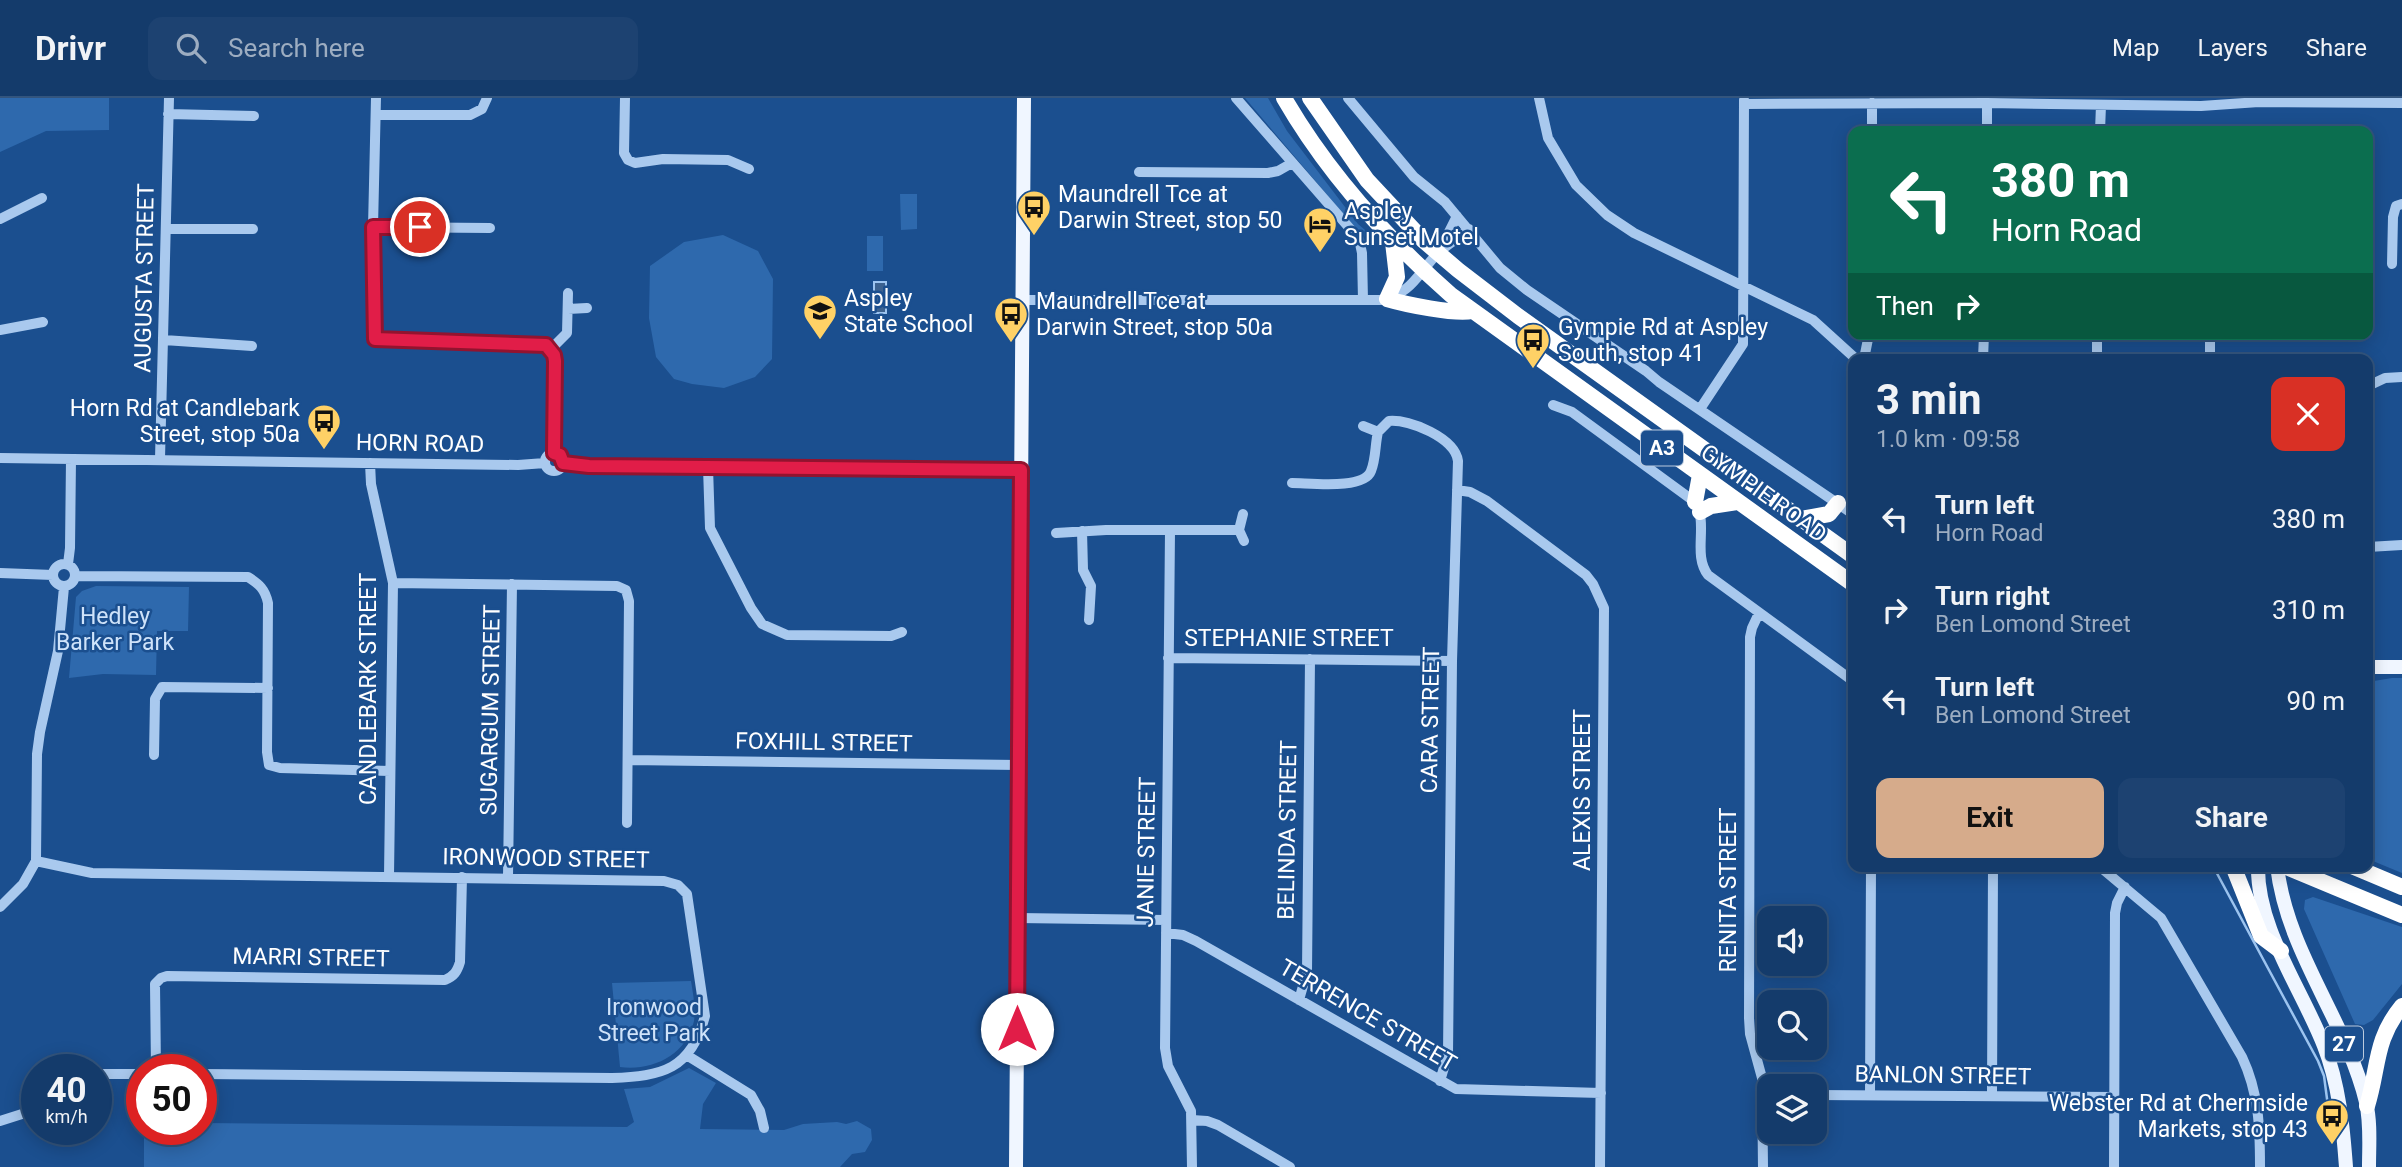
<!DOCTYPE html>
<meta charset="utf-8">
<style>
:root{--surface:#143b6b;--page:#1d4271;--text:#f1f3f6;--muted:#9dadc1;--line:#33557e;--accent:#d6ab8b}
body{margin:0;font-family:Roboto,sans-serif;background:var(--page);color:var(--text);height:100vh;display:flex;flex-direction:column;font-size:26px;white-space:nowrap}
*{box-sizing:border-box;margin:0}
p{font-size:23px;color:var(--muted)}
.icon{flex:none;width:38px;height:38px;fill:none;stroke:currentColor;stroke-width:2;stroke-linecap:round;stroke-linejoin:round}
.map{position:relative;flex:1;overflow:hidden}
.drawer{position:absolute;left:1848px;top:256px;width:525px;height:518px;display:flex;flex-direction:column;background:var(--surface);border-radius:14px;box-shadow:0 4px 18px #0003,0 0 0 2px var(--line)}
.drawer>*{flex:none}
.top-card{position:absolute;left:1848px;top:28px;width:525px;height:214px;border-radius:14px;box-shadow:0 4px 18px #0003,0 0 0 2px var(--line);background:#0b6e4f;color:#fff;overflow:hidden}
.tools{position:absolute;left:1757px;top:808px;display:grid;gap:14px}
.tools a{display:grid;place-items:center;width:70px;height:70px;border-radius:14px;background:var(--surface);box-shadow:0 4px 18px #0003,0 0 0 2px var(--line);font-size:35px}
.speed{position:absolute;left:21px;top:956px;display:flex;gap:14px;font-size:35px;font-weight:700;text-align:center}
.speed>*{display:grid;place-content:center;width:91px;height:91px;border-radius:50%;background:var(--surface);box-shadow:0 4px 18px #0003,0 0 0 2px var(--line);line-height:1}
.speed small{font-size:18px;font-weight:400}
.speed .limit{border:10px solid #d22;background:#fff;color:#111}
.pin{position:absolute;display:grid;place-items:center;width:60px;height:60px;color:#fff;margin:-30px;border:4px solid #fff;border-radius:50%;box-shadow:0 2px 7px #0007}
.me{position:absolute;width:77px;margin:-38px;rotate:0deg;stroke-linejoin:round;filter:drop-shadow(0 0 5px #0008)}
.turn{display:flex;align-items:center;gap:24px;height:147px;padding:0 28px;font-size:32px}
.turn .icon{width:91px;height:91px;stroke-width:2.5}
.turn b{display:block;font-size:49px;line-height:60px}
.then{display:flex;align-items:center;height:66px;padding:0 28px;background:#0003;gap:14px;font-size:26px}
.round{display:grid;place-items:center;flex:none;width:74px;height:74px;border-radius:14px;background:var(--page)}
.head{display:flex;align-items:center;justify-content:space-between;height:119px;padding:0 28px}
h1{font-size:42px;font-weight:700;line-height:52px}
.cta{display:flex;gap:14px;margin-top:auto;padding:14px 28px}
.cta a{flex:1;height:80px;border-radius:14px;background:var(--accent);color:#111;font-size:28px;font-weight:700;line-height:80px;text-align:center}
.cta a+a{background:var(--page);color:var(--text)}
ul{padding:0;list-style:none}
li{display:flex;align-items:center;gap:21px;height:91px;padding:0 28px}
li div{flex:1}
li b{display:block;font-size:26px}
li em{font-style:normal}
header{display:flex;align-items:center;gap:42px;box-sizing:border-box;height:98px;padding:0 35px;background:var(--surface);border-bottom:2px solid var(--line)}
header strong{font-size:33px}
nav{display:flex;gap:38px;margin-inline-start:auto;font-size:24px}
.search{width:490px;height:63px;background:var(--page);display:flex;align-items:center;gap:18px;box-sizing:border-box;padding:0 24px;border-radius:14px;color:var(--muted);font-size:26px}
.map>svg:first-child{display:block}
</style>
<header>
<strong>Drivr</strong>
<div class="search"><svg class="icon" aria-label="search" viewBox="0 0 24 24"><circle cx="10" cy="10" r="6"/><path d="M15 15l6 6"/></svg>Search here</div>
<nav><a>Map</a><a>Layers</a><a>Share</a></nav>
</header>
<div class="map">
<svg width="2402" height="1069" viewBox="0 0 2402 1069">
<rect width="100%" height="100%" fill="#1b4f8f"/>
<!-- green -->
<path fill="#2e69ad" d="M0 0H109V32L46 33 0 54Z
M1245 0H1268L1287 33 1358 126 1365 132 1367 139 1362 138Z
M900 96H917V131L901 132Z
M723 137 758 153 773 181 772 261 755 279 724 290 692 286 674 281 656 259 649 220 650 168 684 144Z
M867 138H883V173H867Z
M96 488 189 489 188 533H157L156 577 103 576 69 580 76 499 82 493Z
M2392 580H2402V775L2368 761V584Z
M2313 799 2402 829V886L2373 922 2364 927 2355 926 2304 811 2305 802Z
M691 883C693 896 696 910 694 923 686 958 652 973 620 969L612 885Z
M689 970 716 985 703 1006 700 1031 784 1032 803 1026 837 1024 846 1026 857 1023 871 1031 872 1042 865 1054 852 1056 840 1069H144V1031H201V1025L627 1029 634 1024 624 991 650 989Z"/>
<!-- water -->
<path fill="#3c6290" stroke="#9cc4f0" stroke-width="2" d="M874 184H886V215H874Z"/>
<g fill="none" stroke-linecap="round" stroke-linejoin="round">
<!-- stream -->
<path stroke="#9cc4f0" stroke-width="2.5" d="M2213 768 2318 963 2324 978 2331 1031"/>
<!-- minor -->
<path stroke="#a9c9ee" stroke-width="10" d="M376 0 373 129 375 241 546 247 554 257V355
M625 0 624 55 628 62 635 65 663 61 728 62 749 71
M1236 0 1359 141 1362 155 1363 202
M1348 0 1414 79 1445 104 1500 170 1527 192 1646 273 1659 284 1853 416
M1539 0 1548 40 1576 87 1607 117 1634 135 1813 222 1856 261
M1745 6 1987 5 2201 8 2259 4 2402 5
M168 16 254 18
M376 17H470L482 11 487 0
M1872 33V5
M1987 33V5
M2100 33 2101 7
M1139 74 1268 75 1278 73 1292 65
M0 121 42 100
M373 129 490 130
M166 131H253
M1440 152 1457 118
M2392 166 2393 119 2396 108 2402 106
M1023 202H1380C1410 198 1419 174 1438 155 1448 146 1459 140 1469 131
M568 211 587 210
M0 232 43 224
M164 242 252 248
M550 252 567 235 568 195
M1864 261 1869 236
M1983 261 1984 236
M2097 261V236
M2210 261V236
M2368 288 2385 280 2402 279
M1553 307 1572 314 1695 404C1709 426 1692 456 1708 477L1853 583
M1700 311 1743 246 1744 2
M1363 328 1378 334 1389 323C1410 321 1455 340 1458 363L1452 563 1448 956 1440 983
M545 364a9 9 0 1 1 18 0a9 9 0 1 1-18 0Z
M0 360 518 367 545 365
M160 361 169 0
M370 365 371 386 393 485 389 778
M563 365 628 368 1021 372
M708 369 710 430 751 510 762 526 787 537 891 538 902 534
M1292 385C1310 385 1364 392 1371 373 1376 361 1375 346 1378 334
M1457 392 1470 394 1487 403 1586 477 1593 486 1604 510 1600 1069
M1243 416 1239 432 1244 443
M1082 433 1083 472 1091 488 1089 522
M1170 433 1165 950 1168 968 1191 1013 1192 1069
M1056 435 1106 432H1239
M2368 449 2402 447
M53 477a11 11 0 1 1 22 0a11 11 0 1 1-22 0Z
M68 466 70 450 71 361
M0 475 53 477
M76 478 248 479C259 486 265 491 268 505L267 654 269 667 280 670 390 673
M393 485 617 488 626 492 629 503 627 725
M1759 515 1752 530 1750 539 1749 920 1750 936 1762 980 1763 1069
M1168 560 1452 563
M154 657 155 601 162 589 268 590
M628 662 1019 667
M36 763 92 775 664 783 678 787 687 796 705 918C691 972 662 978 612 980L201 976
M2099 768 2161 820 2242 959C2259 995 2260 1030 2260 1069
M508 779 512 486
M0 809 23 786 36 763 37 656 40 634 58 553 64 489
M1018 820 1166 822
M1166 835 1183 837 1196 843 1456 991 1601 995
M1299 902 1307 874 1310 561
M688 958 751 997 760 1013 764 1030
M156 971 155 886 161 880 167 878 445 882C454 878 457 874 460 864L462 779
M96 976H142
M1815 997 2114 999
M1870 997 1871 768
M1992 998 1993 768
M1192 1022 1207 1023 1218 1027 1290 1069
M0 1023 22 1016 37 1005
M2114 1069 2115 815 2117 805 2125 789"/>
<!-- major -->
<path stroke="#f0f6ff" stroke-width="14" d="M2368 569H2402
M2258 768C2257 831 2302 891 2324 948 2339 986 2343 1028 2346 1069
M2277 768C2287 855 2346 922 2366 1004 2371 1025 2369 1048 2369 1069
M1016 1069 1024 0"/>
<!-- highway -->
<path stroke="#fff" stroke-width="16" d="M1284 0C1328 76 1385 139 1451 197L1853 486
M1310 0 1367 82 1424 143 1458 172 1518 218 1853 458
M1393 144 1397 179 1387 201C1404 206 1456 217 1472 213
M1695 404 1700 377
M1700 414 1711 408 1737 404
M1801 421 1829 416 1838 405
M2233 768 2261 838 2281 853
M2284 768 2402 817
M2352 768 2402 789
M2367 1008C2379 970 2374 942 2402 908"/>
</g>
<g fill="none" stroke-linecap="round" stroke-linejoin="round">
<!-- route casing -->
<g stroke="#92132f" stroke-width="18">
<path id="route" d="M420 129H373L375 241 546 247 554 257 555 263 554 355 560 357 563 365 589 368 1021 372 1017 931"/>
</g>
<!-- route -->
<use href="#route" stroke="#e11d48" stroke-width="12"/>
</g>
<!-- icons -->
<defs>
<g id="bus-pin" transform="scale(1.75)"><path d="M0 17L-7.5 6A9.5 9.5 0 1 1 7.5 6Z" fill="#ffd166" stroke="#1b4f8f"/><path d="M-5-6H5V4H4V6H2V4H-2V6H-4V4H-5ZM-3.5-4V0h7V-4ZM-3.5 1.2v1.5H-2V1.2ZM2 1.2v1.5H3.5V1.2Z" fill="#111"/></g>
<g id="hotel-pin" transform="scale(1.75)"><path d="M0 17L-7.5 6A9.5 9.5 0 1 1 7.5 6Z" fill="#ffd166" stroke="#1b4f8f"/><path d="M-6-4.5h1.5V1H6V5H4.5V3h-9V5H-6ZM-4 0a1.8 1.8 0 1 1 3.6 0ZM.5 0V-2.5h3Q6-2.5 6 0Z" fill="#111"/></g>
<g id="school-pin" transform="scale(1.75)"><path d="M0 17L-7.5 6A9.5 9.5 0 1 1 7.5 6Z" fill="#ffd166" stroke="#1b4f8f"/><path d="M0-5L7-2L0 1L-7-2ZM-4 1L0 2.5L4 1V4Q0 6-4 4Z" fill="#111"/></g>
</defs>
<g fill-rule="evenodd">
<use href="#bus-pin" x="1034" y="109"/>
<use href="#hotel-pin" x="1320" y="126"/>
<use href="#school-pin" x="820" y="213"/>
<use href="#bus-pin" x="1011" y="216"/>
<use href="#bus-pin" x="1533" y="242"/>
<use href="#bus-pin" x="324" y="323"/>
<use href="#bus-pin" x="2332" y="1018"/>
</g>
<g text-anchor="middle" stroke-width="5" stroke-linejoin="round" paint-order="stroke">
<!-- shield labels -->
<g fill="#1b4f8f" stroke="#bbcadd" stroke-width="2">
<rect x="1641" y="332.5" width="42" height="35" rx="5"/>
<rect x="2325" y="928.5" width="38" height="35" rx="5"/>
</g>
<g font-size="21" font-weight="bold" fill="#fff">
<text x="1662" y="357">A3</text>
<text x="2344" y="953">27</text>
</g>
<!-- poi labels -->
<g font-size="23" fill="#fff" stroke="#1b4f8f" text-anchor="start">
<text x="1058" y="104">Maundrell Tce at<tspan x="1058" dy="26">Darwin Street, stop 50</tspan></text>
<text x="1344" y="121">Aspley<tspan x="1344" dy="26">Sunset Motel</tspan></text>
<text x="844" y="208">Aspley<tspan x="844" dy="26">State School</tspan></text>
<text x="1036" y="211">Maundrell Tce at<tspan x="1036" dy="26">Darwin Street, stop 50a</tspan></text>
<text x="1558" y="237">Gympie Rd at Aspley<tspan x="1558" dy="26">South, stop 41</tspan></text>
<text x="300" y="318" text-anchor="end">Horn Rd at Candlebark<tspan x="300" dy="26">Street, stop 50a</tspan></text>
<text x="2308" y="1013" text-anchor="end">Webster Rd at Chermside<tspan x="2308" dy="26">Markets, stop 43</tspan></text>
</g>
<!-- street labels -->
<g font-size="23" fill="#fff" stroke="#1b4f8f">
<text transform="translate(144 180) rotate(-89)" y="8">AUGUSTA STREET</text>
<text transform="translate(420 345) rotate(1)" y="8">HORN ROAD</text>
<text transform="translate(1764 395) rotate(36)" y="8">GYMPIE ROAD</text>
<text x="1289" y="548">STEPHANIE STREET</text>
<text transform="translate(368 591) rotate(-90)" y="8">CANDLEBARK STREET</text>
<text transform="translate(490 612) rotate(-89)" y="8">SUGARGUM STREET</text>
<text transform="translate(1430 622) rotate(-89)" y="8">CARA STREET</text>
<text transform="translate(824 644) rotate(1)" y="8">FOXHILL STREET</text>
<text transform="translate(1582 692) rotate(-90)" y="8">ALEXIS STREET</text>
<text transform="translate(1287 732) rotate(-89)" y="8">BELINDA STREET</text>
<text transform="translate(1146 754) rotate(-89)" y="8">JANIE STREET</text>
<text transform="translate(546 760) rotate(1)" y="8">IRONWOOD STREET</text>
<text transform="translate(1728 792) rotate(-90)" y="8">RENITA STREET</text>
<text transform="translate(311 859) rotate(1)" y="8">MARRI STREET</text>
<text transform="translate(1368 917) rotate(30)" y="8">TERRENCE STREET</text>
<text transform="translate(1943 977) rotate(1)" y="8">BANLON STREET</text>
</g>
<!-- park labels -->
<g font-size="23" fill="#cfe3fa" stroke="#1b4f8f">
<text x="115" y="526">Hedley<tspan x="115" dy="26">Barker Park</tspan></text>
<text x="654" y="917">Ironwood<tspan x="654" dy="26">Street Park</tspan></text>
</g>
</g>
</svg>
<div class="tools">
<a><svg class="icon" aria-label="sound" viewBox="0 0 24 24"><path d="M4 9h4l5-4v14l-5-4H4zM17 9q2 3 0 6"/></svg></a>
<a><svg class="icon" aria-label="search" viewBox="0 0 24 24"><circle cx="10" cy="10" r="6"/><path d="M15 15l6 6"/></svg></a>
<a><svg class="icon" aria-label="layers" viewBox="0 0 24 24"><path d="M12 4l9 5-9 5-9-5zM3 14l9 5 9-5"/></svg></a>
</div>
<div class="speed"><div>40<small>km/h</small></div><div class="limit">50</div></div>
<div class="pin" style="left:420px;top:129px;background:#d93025"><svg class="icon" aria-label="arrive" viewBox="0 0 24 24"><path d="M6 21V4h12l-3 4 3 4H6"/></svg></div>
<svg class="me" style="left:1017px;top:931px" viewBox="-20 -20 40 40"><circle r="19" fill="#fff"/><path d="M0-13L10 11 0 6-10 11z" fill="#e11d48"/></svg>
<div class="top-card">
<div class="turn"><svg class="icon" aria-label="left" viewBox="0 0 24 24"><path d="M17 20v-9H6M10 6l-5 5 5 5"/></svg><div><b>380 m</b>Horn Road</div></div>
<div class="then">Then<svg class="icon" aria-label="right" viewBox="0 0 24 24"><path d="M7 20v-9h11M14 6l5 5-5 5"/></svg></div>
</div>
<section class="drawer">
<div class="head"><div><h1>3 min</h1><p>1.0 km · 09:58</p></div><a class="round" style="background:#d93025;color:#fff"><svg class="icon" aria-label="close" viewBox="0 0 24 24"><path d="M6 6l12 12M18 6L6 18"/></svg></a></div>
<ul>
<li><svg class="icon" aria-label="left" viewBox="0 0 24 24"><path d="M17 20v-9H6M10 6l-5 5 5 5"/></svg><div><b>Turn left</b><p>Horn Road</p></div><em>380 m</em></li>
<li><svg class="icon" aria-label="right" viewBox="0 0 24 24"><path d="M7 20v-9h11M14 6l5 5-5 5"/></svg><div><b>Turn right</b><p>Ben Lomond Street</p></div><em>310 m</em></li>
<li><svg class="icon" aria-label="left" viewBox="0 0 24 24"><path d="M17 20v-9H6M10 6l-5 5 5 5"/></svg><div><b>Turn left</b><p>Ben Lomond Street</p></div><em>90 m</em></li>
</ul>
<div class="cta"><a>Exit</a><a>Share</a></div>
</section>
</div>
